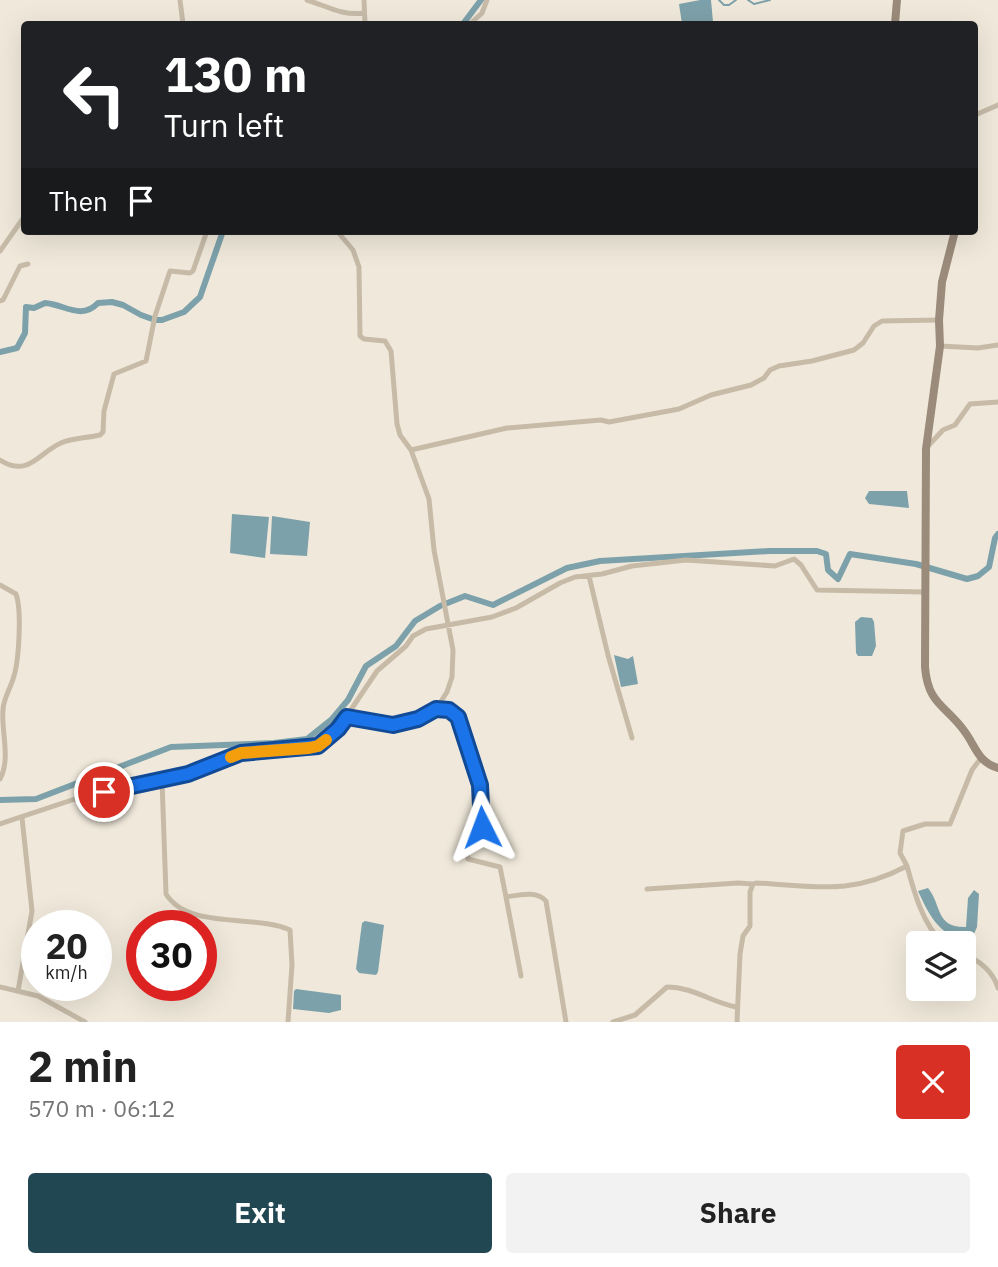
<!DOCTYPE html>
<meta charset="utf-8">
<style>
:root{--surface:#fff;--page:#f2f2f2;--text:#222;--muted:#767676;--accent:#214752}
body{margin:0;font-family:"IBM Plex Sans",sans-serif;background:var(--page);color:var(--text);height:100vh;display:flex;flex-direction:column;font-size:26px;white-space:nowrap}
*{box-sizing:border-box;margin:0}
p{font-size:23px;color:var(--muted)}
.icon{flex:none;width:38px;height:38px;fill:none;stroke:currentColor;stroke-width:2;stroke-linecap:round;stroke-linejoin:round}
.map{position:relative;height:1022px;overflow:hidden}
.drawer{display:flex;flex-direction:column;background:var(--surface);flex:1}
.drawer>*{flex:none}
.banner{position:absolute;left:21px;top:21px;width:957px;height:214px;border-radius:7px;box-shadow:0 7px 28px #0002;background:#202124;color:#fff;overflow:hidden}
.controls{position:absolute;left:906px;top:931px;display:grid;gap:14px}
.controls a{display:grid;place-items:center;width:70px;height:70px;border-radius:7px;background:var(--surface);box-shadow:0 7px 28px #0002;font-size:35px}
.speed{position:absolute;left:21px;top:910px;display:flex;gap:14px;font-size:35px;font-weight:700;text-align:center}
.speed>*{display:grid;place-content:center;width:91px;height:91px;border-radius:50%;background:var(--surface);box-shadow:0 7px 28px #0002;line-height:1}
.speed small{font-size:18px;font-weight:400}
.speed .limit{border:10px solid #d22;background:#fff;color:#111}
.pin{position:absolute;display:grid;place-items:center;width:60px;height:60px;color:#fff;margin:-30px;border:4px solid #fff;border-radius:50%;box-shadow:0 2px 7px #0007}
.me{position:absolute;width:77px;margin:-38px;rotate:357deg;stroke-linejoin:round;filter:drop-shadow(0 0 5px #0008)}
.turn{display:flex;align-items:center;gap:24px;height:147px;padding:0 28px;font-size:32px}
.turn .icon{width:91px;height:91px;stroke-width:2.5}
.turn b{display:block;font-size:49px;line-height:60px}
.then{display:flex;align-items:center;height:66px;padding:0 28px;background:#0003;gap:14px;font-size:26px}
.round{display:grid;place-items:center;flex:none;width:74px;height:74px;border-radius:7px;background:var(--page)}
.head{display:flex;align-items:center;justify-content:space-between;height:119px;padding:0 28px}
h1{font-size:42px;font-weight:700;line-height:52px}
.cta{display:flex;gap:14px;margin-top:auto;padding:14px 28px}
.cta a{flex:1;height:80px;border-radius:7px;background:var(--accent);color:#fff;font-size:28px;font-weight:700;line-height:80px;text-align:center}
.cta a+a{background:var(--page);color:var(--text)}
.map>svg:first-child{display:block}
</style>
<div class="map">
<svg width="998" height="1022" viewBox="0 0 998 1022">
<rect width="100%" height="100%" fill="#f0e9db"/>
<!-- water -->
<path fill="#7da1aa" d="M700 0H711L713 22 682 24 679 4Z
M869 491H907L909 508 869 504 865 498Z
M232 514 269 517 265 558 230 553Z
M272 516 310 522 307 556 270 554Z
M861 617 872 618 874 622 876 646 872 656H858L856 653 855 622Z
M614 655 628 659 633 656 638 684 621 687Z
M928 888C942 905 935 928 966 927L968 898 974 890 979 894 977 927 973 936C943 944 929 915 918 891Z
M365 921 384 925 378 972 376 975 359 973 356 969 362 923Z
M296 989 341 995V1010L329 1013 293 1009 294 991Z"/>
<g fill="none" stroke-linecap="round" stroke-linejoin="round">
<!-- stream -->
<path stroke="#7da1aa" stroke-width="2" d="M719 0 724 5H729L736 0
M748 0 754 4 770 0"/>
<!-- canal -->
<path stroke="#7da1aa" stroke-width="6" d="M463 24 481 0
M0 352 17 348 25 333 26 307 34 308 45 303C64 304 81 321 98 303L112 302 123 305 141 315 155 320H162L184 312 200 297 223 231
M0 800 36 799 171 747 274 743 307 739 332 719 348 700 366 666 396 646 415 621 440 606 465 596 493 605 567 568 600 561 769 551H817L826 554 828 570 838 579 850 554 916 564 967 579 978 576 989 567 995 538 998 534"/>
<!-- street -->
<path stroke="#c7bba8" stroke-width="5" d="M180 0 183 24
M307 0C327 6 342 16 364 13
M364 0 365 24
M470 24 482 13 487 0
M975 115 998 105
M337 231 353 250 359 267 360 336 364 339 385 341 391 351 397 424 400 435 411 450 429 499 434 550 453 650 452 677 447 692 436 709 419 719 393 725 347 717
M0 251 24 217
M0 301 3 300 20 266 28 264
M940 346 978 348 998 345
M928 446 943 430 955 425 970 404 998 402
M411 450 507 428 601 420 609 422 679 409 711 395 751 385 764 378 770 370 779 366 812 361 854 350 863 343 874 326 882 321 939 320
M0 460C29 478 38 453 61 443 72 438 88 438 100 435L103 432 104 411 114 374 146 361 155 316 170 271 190 273 193 271 207 231
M589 576 608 655 632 738
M0 585 16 594C22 610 19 663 13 679 10 689 3 700 3 710 1 731 11 759 0 779
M436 709 449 710 458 717 480 784 482 827 477 833 466 834 468 859 500 867 506 897C519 895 537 890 546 901L566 1022
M162 780 166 894C188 930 256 914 290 930L292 965 288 1022
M0 824 90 794 188 774 241 753 318 746 338 729 377 671 406 646 413 636 426 629 492 617 516 608 560 583 575 577 602 574 632 566 686 560 775 566 794 559 801 565 817 590 924 592
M907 866C914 892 923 925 943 943
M647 889 738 883 753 884
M506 897 521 976
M964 954C980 961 993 971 998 988
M0 987 38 996 85 1022
M18 991 32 911 22 818
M613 1022 635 1015 667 987C693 987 711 1002 736 1007
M737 1022 740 954 743 936 750 926V892L753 884 756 883C816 886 850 896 907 866L900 853 903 831 925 824H950L972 770 981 758"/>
<!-- secondary -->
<path stroke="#9a8b7a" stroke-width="8" d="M895 24 897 0
M955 231 942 282 939 320 940 346 926 449 925 667C928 705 946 705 965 732 976 747 978 762 998 768"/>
</g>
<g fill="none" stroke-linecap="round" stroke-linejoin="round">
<!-- route casing -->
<g stroke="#114b97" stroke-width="18">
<path id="route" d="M104 792 188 774 241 753 318 746 338 729 347 717 393 725 418 719 436 709 449 710 458 717 480 785 482 827"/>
</g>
<!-- route -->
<use href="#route" stroke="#1a73e8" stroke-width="12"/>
<!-- slow -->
<path stroke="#f59e0b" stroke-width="12" d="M231 757 241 753 309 748 318 746 326 740"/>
</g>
</svg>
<div class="controls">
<a><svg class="icon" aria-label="layers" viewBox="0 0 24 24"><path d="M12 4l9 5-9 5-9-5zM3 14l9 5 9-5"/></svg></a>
</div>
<div class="speed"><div>20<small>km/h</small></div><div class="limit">30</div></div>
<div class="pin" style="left:104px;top:792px;background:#d93025"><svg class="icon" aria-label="arrive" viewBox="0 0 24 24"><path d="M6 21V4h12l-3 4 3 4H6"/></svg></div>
<svg class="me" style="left:482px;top:827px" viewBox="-20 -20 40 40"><path d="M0-17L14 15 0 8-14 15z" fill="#1a73e8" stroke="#fff" stroke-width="4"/></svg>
<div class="banner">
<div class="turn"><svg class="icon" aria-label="left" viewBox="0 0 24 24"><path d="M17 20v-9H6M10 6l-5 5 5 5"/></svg><div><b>130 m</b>Turn left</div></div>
<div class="then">Then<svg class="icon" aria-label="arrive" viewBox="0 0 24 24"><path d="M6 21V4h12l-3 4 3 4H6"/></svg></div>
</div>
</div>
<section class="drawer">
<div class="head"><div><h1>2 min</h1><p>570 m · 06:12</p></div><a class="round" style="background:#d93025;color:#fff"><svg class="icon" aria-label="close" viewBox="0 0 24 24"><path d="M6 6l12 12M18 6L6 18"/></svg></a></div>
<div class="cta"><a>Exit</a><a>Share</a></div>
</section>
